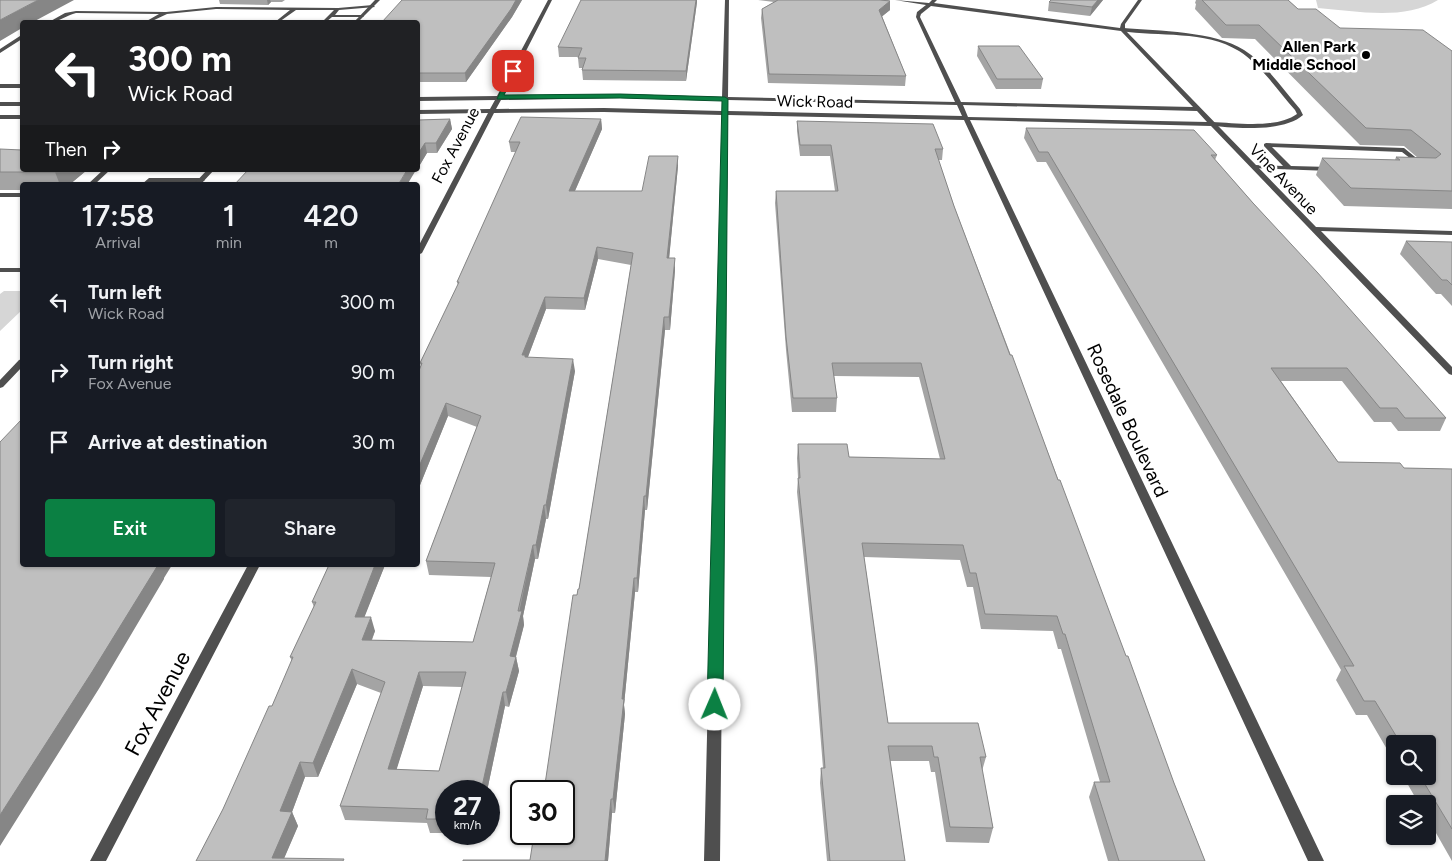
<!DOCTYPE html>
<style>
:root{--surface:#171b24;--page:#20242c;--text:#f1f3f6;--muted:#9ea1a6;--accent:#0b8043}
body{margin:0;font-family:Figtree,sans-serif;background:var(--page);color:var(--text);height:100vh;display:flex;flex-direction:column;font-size:19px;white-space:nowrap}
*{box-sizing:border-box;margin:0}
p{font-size:16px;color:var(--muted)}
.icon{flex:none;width:28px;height:28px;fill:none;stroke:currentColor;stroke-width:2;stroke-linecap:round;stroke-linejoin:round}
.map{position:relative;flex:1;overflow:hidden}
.side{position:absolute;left:20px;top:182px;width:400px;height:385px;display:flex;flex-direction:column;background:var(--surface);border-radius:5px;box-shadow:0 1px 4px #0004}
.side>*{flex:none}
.hud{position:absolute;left:20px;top:20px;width:400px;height:152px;border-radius:5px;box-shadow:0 1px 4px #0004;background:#202124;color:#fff;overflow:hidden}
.fabs{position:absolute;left:1386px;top:735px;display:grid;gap:10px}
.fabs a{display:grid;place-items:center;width:50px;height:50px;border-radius:5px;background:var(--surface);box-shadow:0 1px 4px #0004;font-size:25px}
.speed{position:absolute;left:435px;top:780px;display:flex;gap:10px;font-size:25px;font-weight:700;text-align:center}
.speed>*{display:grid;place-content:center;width:65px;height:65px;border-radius:50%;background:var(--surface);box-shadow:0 1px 4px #0004;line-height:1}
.speed small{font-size:12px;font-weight:400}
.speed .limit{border:2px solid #111;border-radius:8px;background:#fff;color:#111}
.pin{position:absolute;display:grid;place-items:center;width:42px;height:42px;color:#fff;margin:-21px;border-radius:10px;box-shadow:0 2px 8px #0006}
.me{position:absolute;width:55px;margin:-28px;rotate:1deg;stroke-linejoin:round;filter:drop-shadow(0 0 4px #0008)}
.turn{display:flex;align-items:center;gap:18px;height:105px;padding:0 25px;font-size:22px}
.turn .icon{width:65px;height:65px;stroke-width:2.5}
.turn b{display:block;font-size:35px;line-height:42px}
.then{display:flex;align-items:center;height:48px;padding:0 25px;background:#0003;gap:10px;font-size:19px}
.eta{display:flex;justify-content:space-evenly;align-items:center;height:85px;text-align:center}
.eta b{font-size:30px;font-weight:600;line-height:35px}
.cta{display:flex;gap:10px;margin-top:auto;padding:10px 25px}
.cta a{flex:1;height:58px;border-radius:5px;background:var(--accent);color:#fff;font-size:20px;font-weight:600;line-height:58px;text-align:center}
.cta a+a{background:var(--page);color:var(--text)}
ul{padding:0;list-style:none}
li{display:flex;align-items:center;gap:15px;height:70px;padding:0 25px}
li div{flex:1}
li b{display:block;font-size:19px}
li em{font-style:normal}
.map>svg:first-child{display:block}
</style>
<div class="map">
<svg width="1452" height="861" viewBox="0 0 1452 861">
<rect width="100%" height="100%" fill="#fff"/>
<!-- green -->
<path fill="#d6d6d6" d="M1316 0H1438C1404 21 1356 11 1318 8Z
M4 291H22V310L0 331V294Z"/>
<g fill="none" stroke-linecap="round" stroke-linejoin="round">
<!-- lane -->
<path fill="#4f4f4f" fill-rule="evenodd" d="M373 5 375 7 339 10 335 15H362L364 17H332L326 22H322L334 10H296L279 22H275L290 10 216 9 167 14 150 22H145L159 14 76 13C67 15 57 23 49 22L65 13 76 11 166 12 216 7 338 8Z
M1123 28C1158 31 1215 31 1244 50 1266 64 1283 89 1300 109L1303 115C1285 132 1233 129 1210 125V123L1212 122C1237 123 1276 129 1297 114L1295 110C1278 91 1261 65 1239 51 1205 30 1159 37 1121 31Z
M20 36H22V39L0 53V49Z
M0 84H22V88H0Z
M1266 143 1404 148 1425 165 1420 166 1402 152 1272 147 1291 166 1330 167 1333 169 1330 171 1252 168V166L1254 165 1283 166 1264 146V144Z
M103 170H110L94 185H87Z
M149 178H202L205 180 202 182H151L148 185H141Z
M0 193H22V197H0Z
M0 268H22V272H0Z"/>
<!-- street -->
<path fill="#4f4f4f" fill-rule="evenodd" d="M375 0H380L358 22H354Z
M548 0H552L503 96 620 94 722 97 725 0H729L728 97 955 102 916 17 917 12 926 5 895 0 929 3 932 0H937L934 3 1120 28 1121 24 1138 0H1142L1125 24V28L1127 32 1316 227 1452 231V235L1321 231 1452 367V375L1449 374 1211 126 970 120 1324 861H1308L964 120 728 115 720 861H704L722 115 604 112 494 113 422 253 418 255V247L488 113 418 114V110L490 109 495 100 418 101V97L497 96ZM931 6 1121 31 1193 107 961 102 920 17 921 14ZM620 98 722 100V111L604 108 496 109 501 100ZM728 100 957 105 962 116 728 111ZM963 105 1197 111 1207 122 968 117Z
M0 102H22V106H0Z
M0 115H22V119H0Z
M207 170H214L200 185H193Z
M22 359V367L3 387 0 388V380L19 360Z
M248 565H260L106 861H90Z"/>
</g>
<!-- wall -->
<path fill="#a4a4a4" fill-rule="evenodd" d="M219 0H285L282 2H271L268 5 220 4Z
M402 0H522L512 17 466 82H418V22Z
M758 0H890L888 1H890V10L882 16 906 76 905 86 768 83 761 18 762 9 774 2Z
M1051 0H1103L1090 16 1048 11 1049 2Z
M1196 0H1288L1298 9 1340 28 1452 51V209L1344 206 1316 175 1322 158 1395 160 1396 157 1418 158 1404 146 1360 145 1255 39 1222 38 1195 9 1196 4 1195 3Z
M697 2 686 81 583 80 582 70 583 68H579L578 58 579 57H559L558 47Z
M978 46 1043 79 1041 89H996L977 56Z
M450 119 452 129 437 153H427L418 168V120Z
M601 119 602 129 575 191H642L678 166 669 258 675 270 670 330H665L647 510H645L638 592H635L624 705 625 714 615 813H612L608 861H463L530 860 564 834 577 595 579 589 631 265 598 259 585 310 546 309 528 357 575 371 548 519H546L538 559H535L523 616 524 625 516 657 519 671 509 707 505 706 487 791H446V833H430L427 823 345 820 340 806 381 693 357 684 318 777H305L292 812 298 826 284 858 196 861 223 809 272 706 292 661 290 657 314 607 312 602 329 565H385L364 617 375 631 372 640 473 642 491 577 429 575 426 561 477 427 448 416 418 490V373L421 366 420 363 458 285 457 282 516 152H511L509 142ZM423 686 462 687 439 771 396 770Z
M797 121 943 149 942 160H938L954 206 1174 783 1205 861H1108L1089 797 1094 782H1100L1061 649H1058L1053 631 981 629 973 587H967L960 560 864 557 888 723 986 757 982 771 993 828 989 843 946 842 935 772H931L929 761H890L905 861H827L820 783 821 768H823L815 667 797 492 798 478 797 458 798 444 849 457 940 459 919 377 834 376 837 398 836 412H792L786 350 775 203 776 191H835L830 156H800L797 131Z
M1026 128 1217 155 1215 160 1253 203 1446 418 1440 431H1398L1391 422H1374L1342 381H1281L1338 462 1404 468 1452 469V861L1428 819V804H1419L1403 776H1428V744H1395V763L1367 715H1356L1336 680 1341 670 1046 162H1037L1024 138Z
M0 149 22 170H87L69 185H22V190H0Z
M1406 241 1452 242V306L1441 294H1436L1400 254Z"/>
<!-- shaded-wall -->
<path fill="#868686" d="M38 0H74L33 22H22V28L0 41V20Z
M267 0H270L271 2 268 5Z
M516 0H522L512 17 466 82 465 73Z
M696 0H697V2L686 81V71Z
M1098 0H1103L1090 16 1092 7Z
M890 1V10L879 19V10Z
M450 119 452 129 437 153 436 143Z
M601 119 602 129 570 202 569 191Z
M425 143 427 153 418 168V154Z
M678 156V166L668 270 667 258Z
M58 170H87L69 185H60L55 172Z
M407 170H416L407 185H398Z
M597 247 598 259 585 310 584 298Z
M675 258V270L670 330 669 317Z
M545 297 546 309 526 362 522 355Z
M664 317 665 330 647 510 646 496Z
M573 359 575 371 548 519 546 505Z
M446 403 448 416 418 490V469Z
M644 496 645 510 638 592 637 578Z
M544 505 546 519 538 559 536 545Z
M533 545 535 559 523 616 524 625 512 671 510 656Z
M156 565H172L164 578V579L100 687 0 846V815Z
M375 565H385L359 631 355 617Z
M634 578 635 592 624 705 625 714 615 813 613 799 622 699Z
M371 617 375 631 366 654 362 640Z
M516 657 519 671 509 707 506 692Z
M352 669 357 684 318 777 313 763Z
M419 672 423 686 392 784 388 769Z
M503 692 505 706 487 791H481Z
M300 762 305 777 292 812 298 826 283 861 272 858 280 811Z
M611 799 612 813 608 861H605Z"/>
<!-- building -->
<path fill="#bfbfbf" stroke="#868686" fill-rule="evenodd" d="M0 0H38L0 20Z
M402 0H516L511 9 465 73H418V22H382Z
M581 0H696L686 71 582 70 586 58H578L582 48 558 47Z
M778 0H880L890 1 879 10 906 76 769 74 762 9Z
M1051 0H1098L1092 7 1049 2Z
M1202 0H1288L1298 9H1316L1340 28 1423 30 1452 51V191L1351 188 1322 158 1400 160 1396 157 1436 158 1441 154 1411 130 1366 128 1259 25H1226Z
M978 46H1019L1043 79H997Z
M521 117 601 119 569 191H642L649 156H678L667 258H675L669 317H664L646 496H644L637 578H634L622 699H624L613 799H611L605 861H463V860H530L534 834H564V791H544L573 595H577L578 589H579L633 253 597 247 584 298 545 297 522 355H525V357L573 359 546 505H544L536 545H533L518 611H522L510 656 516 657 506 692H503L481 791H446V819H426L428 809 340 806 385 682 352 669 313 763 300 762 280 811 292 812 272 858 344 859 343 861H196L223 809 269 706H272L293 657H290L316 602H312L329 565H375L355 617H371L362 640 473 642 495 563 426 561 481 416 446 403 418 469V373L422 363H420L459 282H457L520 142H509ZM419 672H466L439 771 388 769Z
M450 119 436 143H425L418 154V120Z
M797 121 933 124 943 149H935L954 206 1010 355H1012L1058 480H1060L1126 656H1128L1174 783 1205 861H1119L1094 782H1110L1065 634H1063L1057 616 985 614 976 573H970L963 545 862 543 888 723H978L986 757H980L993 828 950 827 938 757H934L932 746H888L905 861H830L821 768H825L816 652 798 478H800L798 444H847L849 457 945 459 921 363H832L837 398H793L786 337 776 191H838L831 145H800Z
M1026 128 1194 130 1217 155H1211L1253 203 1317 272 1446 418H1405L1397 408H1380L1347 368H1271L1338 462 1400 463 1404 468 1452 469V829L1420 776H1428V744H1401L1375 701H1364L1344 666H1354L1048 152H1039Z
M0 149 22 150V170H58L55 172H0Z
M248 170H407L398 185H234Z
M1406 241 1452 242V285L1447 280H1442Z
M22 419V565H158L92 672 0 815V442Z"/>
<!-- route -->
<path fill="#0b8043" stroke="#07532c" d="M513 69 516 71 504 95 620 94 725 97 728 99 723 705 720 710 715 712 709 710 707 705 722 101 620 98 497 99 510 71Z"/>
<!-- markers -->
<circle fill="#000" stroke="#fff" stroke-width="2" cx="1366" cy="55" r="5"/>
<g text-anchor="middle" stroke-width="5" stroke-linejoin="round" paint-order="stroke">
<!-- far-poi labels -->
<g font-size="16" font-weight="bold" fill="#000" stroke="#fff" text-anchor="end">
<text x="1356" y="52">Allen Park<tspan x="1356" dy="18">Middle School</tspan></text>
</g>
<!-- far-street labels -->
<g font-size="16" fill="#000" stroke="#fff">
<text transform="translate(815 101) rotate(1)" y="6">Wick Road</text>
<text transform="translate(455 145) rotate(-62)" y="6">Fox Avenue</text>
<text transform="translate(1284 179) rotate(46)" y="6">Vine Avenue</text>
</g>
<!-- street labels -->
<g font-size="19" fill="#000" stroke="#fff">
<text transform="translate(1128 420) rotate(65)" y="7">Rosedale Boulevard</text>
</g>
<!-- near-street labels -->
<g font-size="22" fill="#000" stroke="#fff">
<text transform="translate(157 703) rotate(-62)" y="8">Fox Avenue</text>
</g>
</g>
</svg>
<div class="fabs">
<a><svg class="icon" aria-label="search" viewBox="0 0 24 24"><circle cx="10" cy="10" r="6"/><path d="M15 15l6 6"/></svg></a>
<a><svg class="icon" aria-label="layers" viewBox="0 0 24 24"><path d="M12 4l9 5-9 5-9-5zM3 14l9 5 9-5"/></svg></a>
</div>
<div class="speed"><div>27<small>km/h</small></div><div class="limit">30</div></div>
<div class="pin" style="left:513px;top:71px;background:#d93025"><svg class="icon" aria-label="arrive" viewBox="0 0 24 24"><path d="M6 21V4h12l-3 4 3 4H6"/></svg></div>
<svg class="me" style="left:715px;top:705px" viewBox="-20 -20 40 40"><circle r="19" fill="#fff"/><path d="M0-13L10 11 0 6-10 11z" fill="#0b8043"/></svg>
<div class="hud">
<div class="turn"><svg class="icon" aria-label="left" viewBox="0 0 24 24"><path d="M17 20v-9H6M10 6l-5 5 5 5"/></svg><div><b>300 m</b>Wick Road</div></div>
<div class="then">Then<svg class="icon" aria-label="right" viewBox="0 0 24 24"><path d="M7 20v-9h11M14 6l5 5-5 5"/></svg></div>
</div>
<section class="side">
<div class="eta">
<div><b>17:58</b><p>Arrival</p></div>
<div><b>1</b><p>min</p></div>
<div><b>420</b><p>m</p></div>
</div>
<ul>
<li><svg class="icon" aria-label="left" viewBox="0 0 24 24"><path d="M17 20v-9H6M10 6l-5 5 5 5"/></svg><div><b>Turn left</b><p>Wick Road</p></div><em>300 m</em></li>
<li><svg class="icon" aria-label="right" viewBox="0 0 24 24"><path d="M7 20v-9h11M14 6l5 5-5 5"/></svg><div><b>Turn right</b><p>Fox Avenue</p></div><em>90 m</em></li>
<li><svg class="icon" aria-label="arrive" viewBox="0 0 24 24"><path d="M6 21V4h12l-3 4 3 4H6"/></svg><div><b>Arrive at destination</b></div><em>30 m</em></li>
</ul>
<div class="cta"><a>Exit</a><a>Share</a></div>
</section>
</div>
